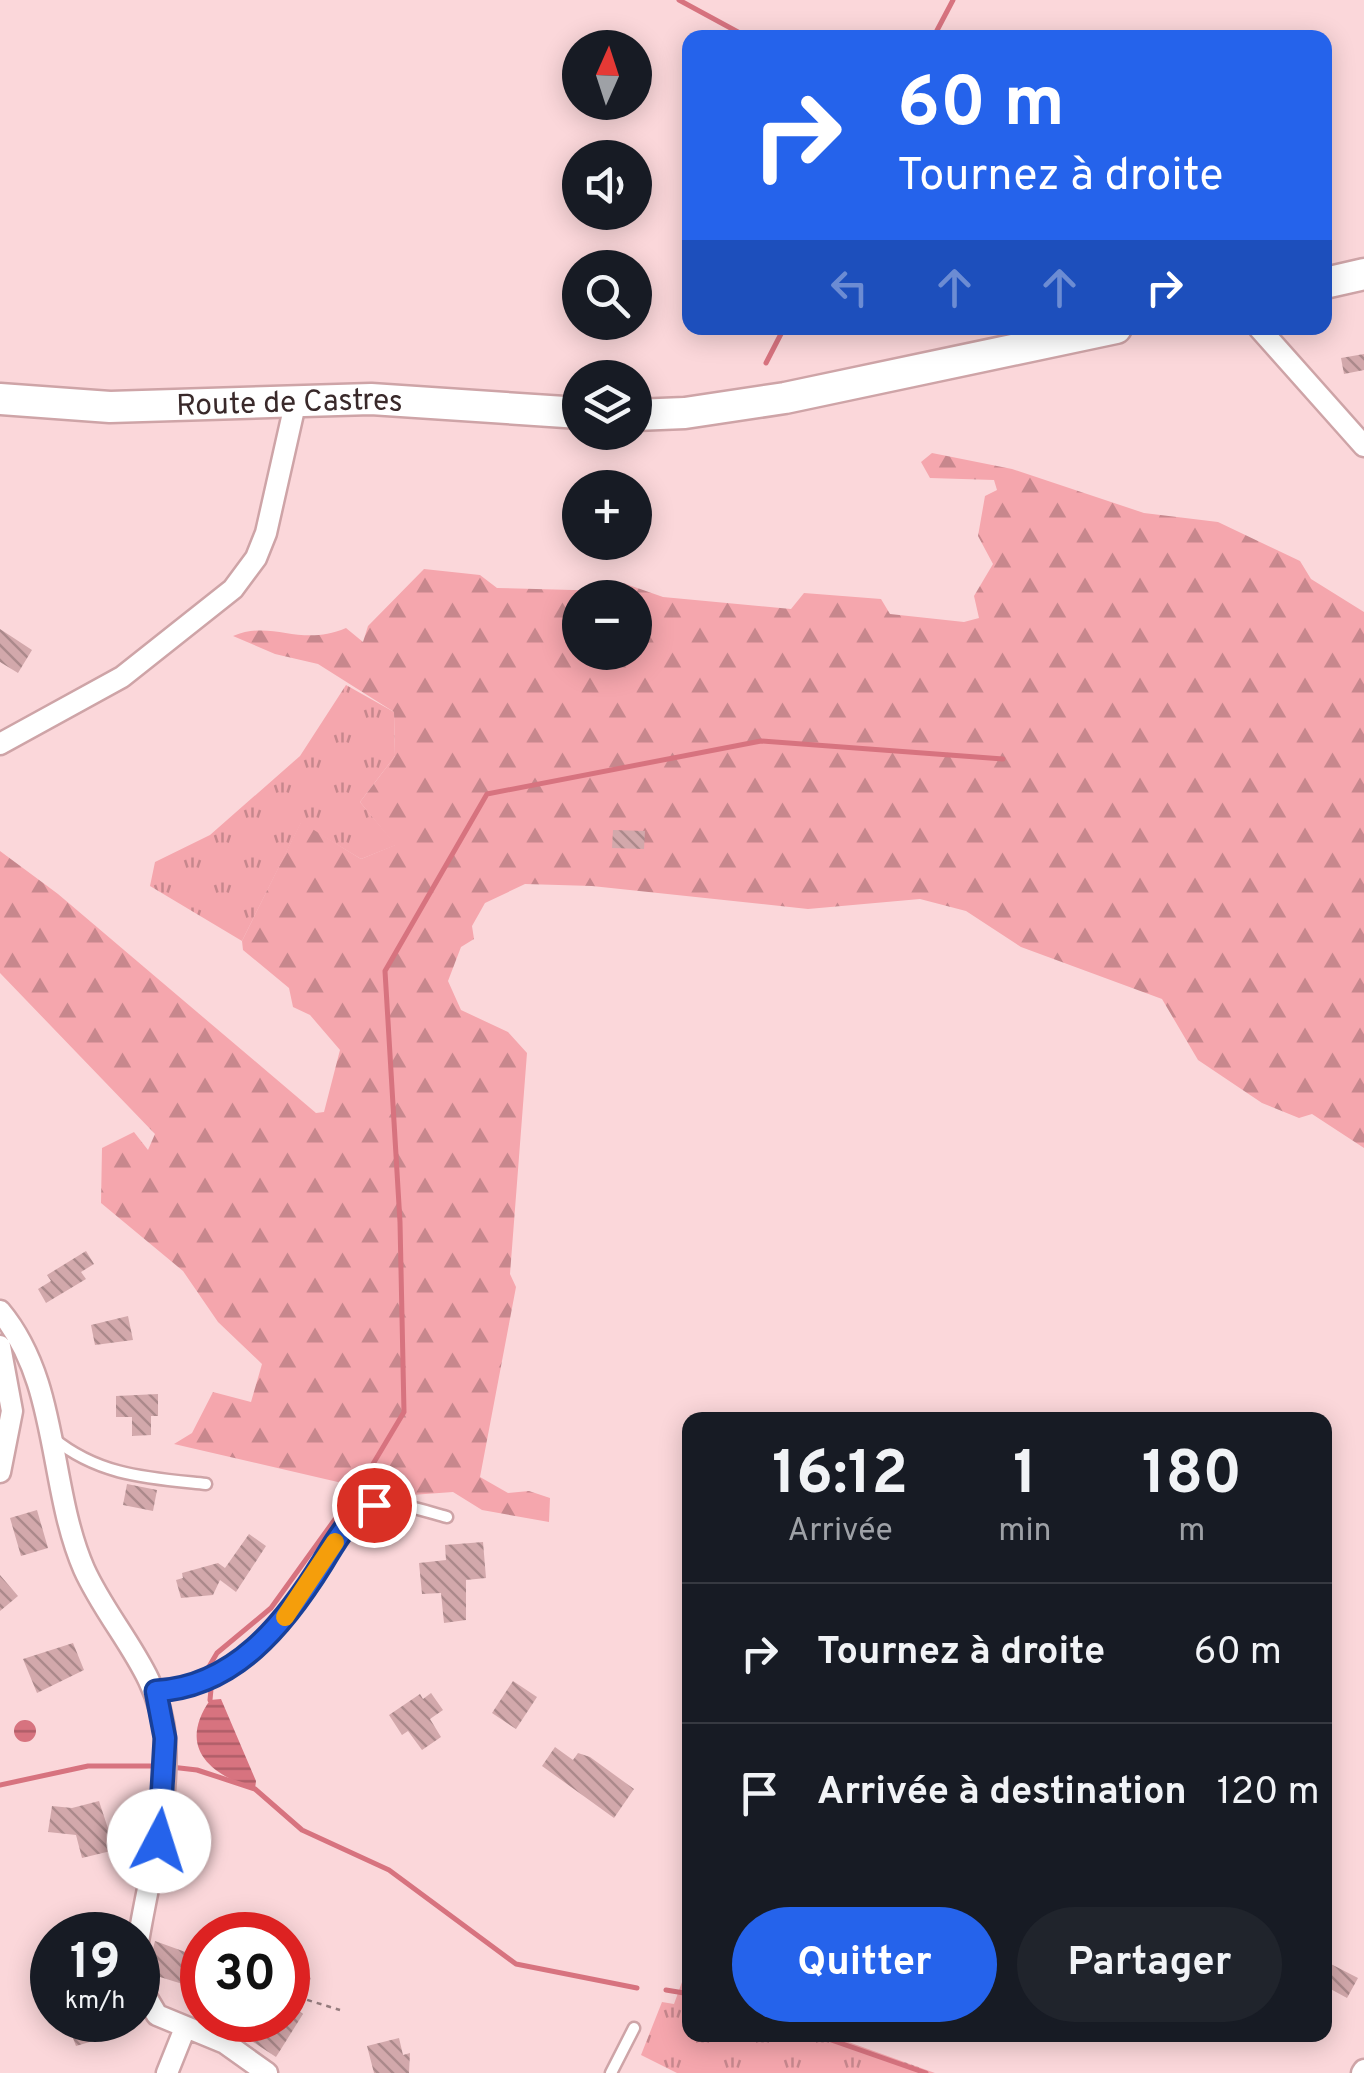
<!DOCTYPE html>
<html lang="fr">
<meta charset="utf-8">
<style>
:root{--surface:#171b24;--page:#20242c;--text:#f1f3f6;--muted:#9ea1a6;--line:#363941;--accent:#2563eb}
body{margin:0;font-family:Overpass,sans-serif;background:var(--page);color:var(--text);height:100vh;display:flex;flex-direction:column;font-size:38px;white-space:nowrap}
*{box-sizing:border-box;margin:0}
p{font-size:32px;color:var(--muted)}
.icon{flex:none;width:55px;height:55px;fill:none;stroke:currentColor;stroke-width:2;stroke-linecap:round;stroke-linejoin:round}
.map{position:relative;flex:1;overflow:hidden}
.drawer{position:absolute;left:682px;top:1412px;width:650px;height:630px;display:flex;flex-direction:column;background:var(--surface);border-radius:20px;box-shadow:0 5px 25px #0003}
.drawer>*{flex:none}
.banner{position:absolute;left:682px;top:30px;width:650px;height:305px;border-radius:20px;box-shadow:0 5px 25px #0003;background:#2563eb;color:#fff;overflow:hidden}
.needle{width:65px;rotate:3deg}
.tools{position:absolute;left:562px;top:30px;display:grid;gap:20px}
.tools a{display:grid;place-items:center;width:90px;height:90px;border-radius:50%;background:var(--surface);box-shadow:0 5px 25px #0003;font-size:50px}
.speed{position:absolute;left:30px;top:1912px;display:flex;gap:20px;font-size:50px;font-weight:700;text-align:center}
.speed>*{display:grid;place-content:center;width:130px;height:130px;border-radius:50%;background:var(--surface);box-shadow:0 5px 25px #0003;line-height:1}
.speed small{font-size:25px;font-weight:400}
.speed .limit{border:15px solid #d22;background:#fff;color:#111}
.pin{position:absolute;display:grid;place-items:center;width:85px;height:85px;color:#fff;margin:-42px;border:5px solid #fff;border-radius:50%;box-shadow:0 2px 10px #0007}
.me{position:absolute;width:110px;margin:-55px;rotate:5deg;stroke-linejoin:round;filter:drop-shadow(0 0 8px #0008)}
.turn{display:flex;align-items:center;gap:35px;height:210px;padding:0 50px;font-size:45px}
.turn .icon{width:130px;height:130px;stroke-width:2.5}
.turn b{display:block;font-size:70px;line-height:85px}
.lanes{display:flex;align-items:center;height:95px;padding:0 50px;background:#0003;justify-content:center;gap:50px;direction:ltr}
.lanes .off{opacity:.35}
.eta{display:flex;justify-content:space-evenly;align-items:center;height:170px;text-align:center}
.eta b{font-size:60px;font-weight:700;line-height:70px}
.button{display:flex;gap:20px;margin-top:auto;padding:20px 50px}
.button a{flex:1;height:115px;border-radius:60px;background:var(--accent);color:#fff;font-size:40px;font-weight:700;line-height:115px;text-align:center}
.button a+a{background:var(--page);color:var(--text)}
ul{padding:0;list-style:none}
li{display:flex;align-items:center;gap:30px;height:140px;padding:0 50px;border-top:2px solid var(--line)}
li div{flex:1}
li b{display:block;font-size:38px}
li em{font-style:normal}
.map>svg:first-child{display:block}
</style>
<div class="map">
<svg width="1364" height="2073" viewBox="0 0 1364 2073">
<defs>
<pattern id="grass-tufts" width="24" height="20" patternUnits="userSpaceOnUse" patternTransform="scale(2.5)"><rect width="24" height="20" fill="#f5a6ad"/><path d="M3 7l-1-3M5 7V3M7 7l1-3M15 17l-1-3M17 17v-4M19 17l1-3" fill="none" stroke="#c7878d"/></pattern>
<pattern id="forest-firs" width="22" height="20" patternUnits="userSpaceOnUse" patternTransform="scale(2.5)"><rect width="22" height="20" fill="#f5a6ad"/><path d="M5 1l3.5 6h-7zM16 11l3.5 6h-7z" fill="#c7878d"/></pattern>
<pattern id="water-rules" width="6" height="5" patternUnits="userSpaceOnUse" patternTransform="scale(2.5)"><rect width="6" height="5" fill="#d7737f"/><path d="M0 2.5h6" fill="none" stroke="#af5e68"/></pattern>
<pattern id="building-back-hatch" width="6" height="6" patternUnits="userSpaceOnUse" patternTransform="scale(2.5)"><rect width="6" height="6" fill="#d2a8ab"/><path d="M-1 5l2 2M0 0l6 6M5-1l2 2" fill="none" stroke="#ab898b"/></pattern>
</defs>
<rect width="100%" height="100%" fill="#fbd7da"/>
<!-- grass -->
<path fill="url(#grass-tufts)" d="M346 685 394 712 395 756 360 802 396 845 361 859 301 823 242 941 150 886 155 862 210 835 300 756Z
M686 1971 690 1973V2035H829L935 2073H677L641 2055 662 2002 674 2004Z"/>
<!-- forest -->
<path fill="url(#forest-firs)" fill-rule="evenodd" d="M932 453 1012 469 1144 513 1218 522 1300 561 1311 579 1364 612V1148L1312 1114 1299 1118 1262 1103 1198 1060 1162 999 1021 947 966 911 920 899 808 909 592 886 525 884 485 903 472 926 474 939 461 947 448 981 461 1010 508 1032 527 1053 510 1274 516 1287 480 1477 508 1493 529 1491 550 1498 549 1522 482 1510 453 1492 398 1496 174 1444 192 1433 213 1392 251 1402 262 1364 218 1322 183 1271 101 1203 102 1148 134 1132 148 1150 155 1134 0 973V851L58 894 316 1113 324 1112 340 1050 310 1015 293 1007 289 988 243 950 242 941 301 822 361 859 395 845 360 802 395 756 394 712 318 664 275 654 233 636C274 619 299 648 346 628L363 642 368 626 424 569 480 575 497 588 610 591 623 583 663 597 791 609 804 593 881 599 890 614 964 622 979 618 974 596 993 564 978 536 985 496 997 490 994 480 930 478 921 462ZM580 598H635V652H580Z"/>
<!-- water -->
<path fill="url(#water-rules)" d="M221 1699 256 1781 255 1789C210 1774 177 1748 210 1700Z
M14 1731a11 11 0 1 1 22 0a11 11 0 1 1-22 0Z"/>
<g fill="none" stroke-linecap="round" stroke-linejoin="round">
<!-- stream -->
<path stroke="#d7737f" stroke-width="5" d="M679 0 749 38
M933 38 953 0
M766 363 784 328
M207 1670 217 1653 271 1608 364 1479 404 1412 400 1222 385 971 487 794 761 741 1003 759
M210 1700 211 1689
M171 1767 197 1770 255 1789 302 1830 389 1870 516 1964 637 1988
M0 1785 88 1766H159
M666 1990 690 1994
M817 2035 926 2073"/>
</g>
<!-- building -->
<path fill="url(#building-back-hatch)" d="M1364 354V370L1344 374 1341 358Z
M0 629 32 650 18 673 0 662Z
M613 830 645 831 644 849 612 848Z
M86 1251 94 1264 81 1272 86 1279 46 1303 38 1289 51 1281 47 1275Z
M128 1316 133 1340 95 1345 91 1325Z
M158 1394V1416H151V1435L132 1436V1417H116V1396Z
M127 1484 157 1490 153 1511 123 1505Z
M37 1510 48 1548 21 1556 10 1518Z
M249 1534 266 1546 236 1592 220 1580 213 1595 181 1598 176 1580 183 1578 182 1573 218 1563 225 1568Z
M483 1542 486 1578 466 1580V1620L444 1623 441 1593 422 1594 419 1563 446 1560 445 1545Z
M0 1575 18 1596 0 1611Z
M73 1643 84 1670 37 1693 23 1659Z
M513 1681 537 1697 516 1729 492 1713Z
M431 1693 443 1710 430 1719 441 1737 422 1750 408 1731 402 1735 389 1715 420 1694 423 1699Z
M555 1747 573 1760 578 1753 590 1757 634 1789 614 1818 542 1766Z
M99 1801 115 1850 82 1858 76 1835 48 1832 52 1806 72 1808Z
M155 1941 202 1958V1990L147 1973Z
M1325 1961 1358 1978 1347 1998 1325 1986Z
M288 1968 311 1978 298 2010 303 2014 276 2057 250 2040 263 2020H288Z
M66 2020H97L103 2038 76 2046Z
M399 2038 403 2055 410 2053 409 2073H374L367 2046Z"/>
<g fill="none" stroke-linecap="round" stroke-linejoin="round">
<!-- service casing -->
<g stroke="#cea4a7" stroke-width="15">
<path id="service" d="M53 1438C99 1476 149 1478 206 1484
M156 1691C233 1688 283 1626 322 1565 334 1545 346 1514 371 1506 393 1499 424 1511 447 1517
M611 2073 634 2028"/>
</g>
<!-- minor casing -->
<g stroke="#cea4a7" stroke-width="25">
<path id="minor" d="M1259 328 1364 446
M0 744 122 677 233 589 256 558 266 533 296 400
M0 1311C60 1383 48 1486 84 1569 110 1627 161 1673 165 1739 169 1810 149 1874 138 1942
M0 1346 12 1411 0 1472
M138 1983 157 2015 225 2043 267 2073
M167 2073 185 2028
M1362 2073 1364 2070"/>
</g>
<!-- primary casing -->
<g stroke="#cea4a7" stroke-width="35">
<g id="primary">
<path d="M1325 283 1364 274"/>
<path id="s1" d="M0 399 110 407 371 399 580 413"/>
<path d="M635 415 685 413 785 398 1116 328"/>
</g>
</g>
<!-- path -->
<path stroke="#957c7e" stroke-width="2.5" stroke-dasharray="5 5" stroke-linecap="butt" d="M288 1994 340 2010"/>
<!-- service -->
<use href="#service" stroke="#fff" stroke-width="10"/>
<!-- minor -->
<use href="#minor" stroke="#fff" stroke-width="20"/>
<!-- primary -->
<use href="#primary" stroke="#fff" stroke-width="30"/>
</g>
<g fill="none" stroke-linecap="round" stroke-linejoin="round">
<!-- route casing -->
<g stroke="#184099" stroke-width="25">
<path id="route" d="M159 1841 165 1738 156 1691C234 1687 284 1625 323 1562 337 1539 348 1517 374 1505"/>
</g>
<!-- route -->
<use href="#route" stroke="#2563eb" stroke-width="18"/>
<!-- slow -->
<path stroke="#f59e0b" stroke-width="18" d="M285 1617 335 1542"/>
</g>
<g text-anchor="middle" stroke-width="10" stroke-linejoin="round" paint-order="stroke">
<!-- street labels -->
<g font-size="30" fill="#39292a" stroke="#fbd7da">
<text dy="10" stroke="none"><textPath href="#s1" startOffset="290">Route de Castres</textPath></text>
</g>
</g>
</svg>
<div class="tools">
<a><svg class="needle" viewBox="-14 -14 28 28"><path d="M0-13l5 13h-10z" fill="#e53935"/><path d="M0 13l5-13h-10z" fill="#9ea1a6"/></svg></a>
<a><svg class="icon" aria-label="sound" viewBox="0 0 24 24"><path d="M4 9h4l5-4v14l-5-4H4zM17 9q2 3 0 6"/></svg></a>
<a><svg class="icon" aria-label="search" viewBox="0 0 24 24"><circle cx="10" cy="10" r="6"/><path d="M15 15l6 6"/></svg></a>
<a><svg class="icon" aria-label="layers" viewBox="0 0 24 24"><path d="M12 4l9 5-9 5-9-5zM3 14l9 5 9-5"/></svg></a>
<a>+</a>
<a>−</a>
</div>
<div class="speed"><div>19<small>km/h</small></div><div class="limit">30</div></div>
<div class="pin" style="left:374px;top:1505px;background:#d93025"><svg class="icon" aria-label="arrive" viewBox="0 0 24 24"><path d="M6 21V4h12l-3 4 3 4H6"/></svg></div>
<svg class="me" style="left:159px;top:1841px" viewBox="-20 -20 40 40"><circle r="19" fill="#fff"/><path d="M0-13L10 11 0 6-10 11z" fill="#2563eb"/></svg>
<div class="banner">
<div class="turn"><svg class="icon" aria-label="right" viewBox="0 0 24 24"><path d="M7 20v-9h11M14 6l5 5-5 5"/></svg><div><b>60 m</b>Tournez à droite</div></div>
<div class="lanes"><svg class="icon off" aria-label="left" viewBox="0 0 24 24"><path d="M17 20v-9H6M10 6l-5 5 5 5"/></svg><svg class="icon off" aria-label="ahead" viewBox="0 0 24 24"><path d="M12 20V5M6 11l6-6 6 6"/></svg><svg class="icon off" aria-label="ahead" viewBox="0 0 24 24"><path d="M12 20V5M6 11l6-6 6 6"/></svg><svg class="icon" aria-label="right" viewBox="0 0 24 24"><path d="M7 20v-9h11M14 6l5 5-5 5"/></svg></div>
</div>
<section class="drawer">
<div class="eta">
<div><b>16:12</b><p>Arrivée</p></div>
<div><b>1</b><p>min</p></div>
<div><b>180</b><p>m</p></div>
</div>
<ul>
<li><svg class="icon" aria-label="right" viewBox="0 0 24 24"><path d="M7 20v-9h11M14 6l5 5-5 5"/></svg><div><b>Tournez à droite</b></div><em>60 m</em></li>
<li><svg class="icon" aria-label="arrive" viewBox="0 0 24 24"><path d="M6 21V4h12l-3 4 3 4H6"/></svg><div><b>Arrivée à destination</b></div><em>120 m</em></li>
</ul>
<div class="button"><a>Quitter</a><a>Partager</a></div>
</section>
</div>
